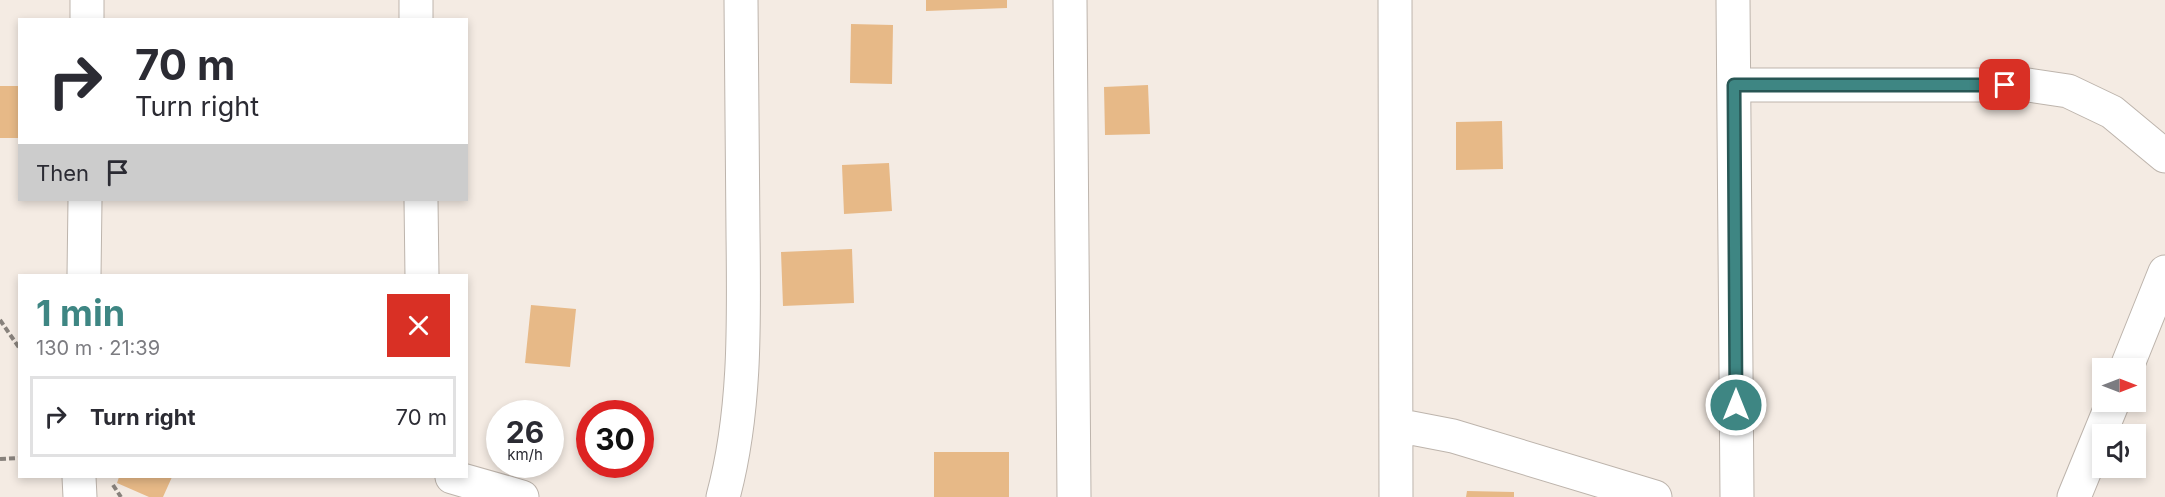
<!DOCTYPE html>
<meta charset="utf-8">
<style>
:root{--surface:#fff;--page:#f7f7f7;--text:#2b2b33;--muted:#7c7c81;--line:#e1e1e2;--accent:#3e8683}
body{margin:0;font-family:Inter,sans-serif;background:var(--page);color:var(--text);height:100vh;display:flex;flex-direction:column;font-size:22px;white-space:nowrap}
*{box-sizing:border-box;margin:0}
p{font-size:20px;color:var(--muted)}
.icon{flex:none;width:33px;height:33px;fill:none;stroke:currentColor;stroke-width:2;stroke-linecap:round;stroke-linejoin:round}
.map{position:relative;flex:1;overflow:hidden}
.panel{position:absolute;left:18px;top:274px;width:450px;height:204px;display:flex;flex-direction:column;background:var(--surface);border-radius:0px;box-shadow:0 3px 9px #0003}
.panel>*{flex:none}
.hud{position:absolute;left:18px;top:18px;width:450px;height:183px;border-radius:0px;box-shadow:0 3px 9px #0003;background:#fff;color:var(--text);overflow:hidden}
.needle{width:39px;rotate:90deg}
.tools{position:absolute;left:2092px;top:358px;display:grid;gap:12px}
.tools a{display:grid;place-items:center;width:54px;height:54px;border-radius:0px;background:var(--surface);box-shadow:0 3px 9px #0003;font-size:30px}
.speed{position:absolute;left:486px;top:400px;display:flex;gap:12px;font-size:30px;font-weight:700;text-align:center}
.speed>*{display:grid;place-content:center;width:78px;height:78px;border-radius:50%;background:var(--surface);box-shadow:0 3px 9px #0003;line-height:1}
.speed small{font-size:15px;font-weight:400}
.speed .limit{border:9px solid #d22;background:#fff;color:#111}
.pin{position:absolute;display:grid;place-items:center;width:51px;height:51px;color:#fff;margin:-26px;border-radius:12px;box-shadow:0 3px 9px #0006}
.me{position:absolute;width:66px;margin:-33px;rotate:0deg;stroke-linejoin:round;filter:drop-shadow(0 0 4px #0008)}
.turn{display:flex;align-items:center;gap:21px;height:126px;padding:0 18px;font-size:27px}
.turn .icon{width:78px;height:78px;stroke-width:2.5}
.turn b{display:block;font-size:42px;line-height:51px}
.then{display:flex;align-items:center;height:57px;padding:0 18px;background:#0003;gap:12px;font-size:22px}
.round{display:grid;place-items:center;flex:none;width:63px;height:63px;border-radius:0px;background:var(--page)}
.head{display:flex;align-items:center;justify-content:space-between;height:102px;padding:0 18px}
h1{font-size:36px;font-weight:700;line-height:45px;color:var(--accent)}
ul{padding:0;list-style:none}
li{display:flex;align-items:center;gap:18px;height:81px;margin:0 12px 9px;padding:0 6px;border:3px solid var(--line);border-radius:0px}
li div{flex:1}
li b{display:block;font-size:22px}
li em{font-style:normal}
.map>svg:first-child{display:block}
</style>
<div class="map">
<svg width="2165" height="497" viewBox="0 0 2165 497">
<rect width="100%" height="100%" fill="#f4ebe3"/>
<!-- building -->
<path fill="#e7b987" d="M926 0H1007V8L926 11Z
M851 24 893 25 892 84 850 83Z
M1148 85 1150 134 1105 135 1104 87Z
M0 86H20V138H0Z
M1502 121 1503 169 1456 170V122Z
M889 163 892 211 844 214 842 165Z
M852 249 854 303 783 306 781 252Z
M531 305 576 309 570 367 525 363Z
M934 452H1009V497H934Z
M119 477H172L163 497H149L117 483Z
M1467 491 1514 492V497H1466Z"/>
<g fill="none" stroke-linecap="round" stroke-linejoin="round">
<!-- minor casing -->
<g stroke="#bdb4ac" stroke-width="35">
<path id="minor" d="M87 0V20
M416 0V20
M1070 0 1074 497
M1395 0 1396 497
M1733 0 1737 497
M1734 85H2028L2068 91 2112 112 2165 156
M421 200 422 276
M84 276 85 200
M2126 369 2165 272
M1396 425 1453 436 1655 497
M79 477 80 497
M452 477 522 497
M723 497C746 412 744 321 743 233 742 156 742 78 741 0
M2074 497 2113 402"/>
</g>
<!-- path -->
<path stroke="#88827c" stroke-width="4" stroke-dasharray="6 3" stroke-linecap="butt" d="M0 320 20 349
M0 459 20 458
M113 485 121 497"/>
<!-- minor -->
<use href="#minor" stroke="#fff" stroke-width="33"/>
</g>
<g fill="none" stroke-linecap="round" stroke-linejoin="round">
<!-- route casing -->
<g stroke="#285755" stroke-width="15">
<path id="route" d="M1736 405 1734 85H2005"/>
</g>
<!-- route -->
<use href="#route" stroke="#3e8683" stroke-width="10"/>
</g>
</svg>
<div class="tools">
<a><svg class="needle" viewBox="-14 -14 28 28"><path d="M0-13l5 13h-10z" fill="#e53935"/><path d="M0 13l5-13h-10z" fill="#7c7c81"/></svg></a>
<a><svg class="icon" aria-label="sound" viewBox="0 0 24 24"><path d="M4 9h4l5-4v14l-5-4H4zM17 9q2 3 0 6"/></svg></a>
</div>
<div class="speed"><div>26<small>km/h</small></div><div class="limit">30</div></div>
<div class="pin" style="left:2005px;top:85px;background:#d93025"><svg class="icon" aria-label="arrive" viewBox="0 0 24 24"><path d="M6 21V4h12l-3 4 3 4H6"/></svg></div>
<svg class="me" style="left:1736px;top:405px" viewBox="-20 -20 40 40"><circle r="17" fill="#3e8683" stroke="#fff" stroke-width="3"/><path d="M0-11L8 9 0 5-8 9z" fill="#fff"/></svg>
<div class="hud">
<div class="turn"><svg class="icon" aria-label="right" viewBox="0 0 24 24"><path d="M7 20v-9h11M14 6l5 5-5 5"/></svg><div><b>70 m</b>Turn right</div></div>
<div class="then">Then<svg class="icon" aria-label="arrive" viewBox="0 0 24 24"><path d="M6 21V4h12l-3 4 3 4H6"/></svg></div>
</div>
<section class="panel">
<div class="head"><div><h1>1 min</h1><p>130 m · 21:39</p></div><a class="round" style="background:#d93025;color:#fff"><svg class="icon" aria-label="close" viewBox="0 0 24 24"><path d="M6 6l12 12M18 6L6 18"/></svg></a></div>
<ul>
<li><svg class="icon" aria-label="right" viewBox="0 0 24 24"><path d="M7 20v-9h11M14 6l5 5-5 5"/></svg><div><b>Turn right</b></div><em>70 m</em></li>
</ul>
</section>
</div>
